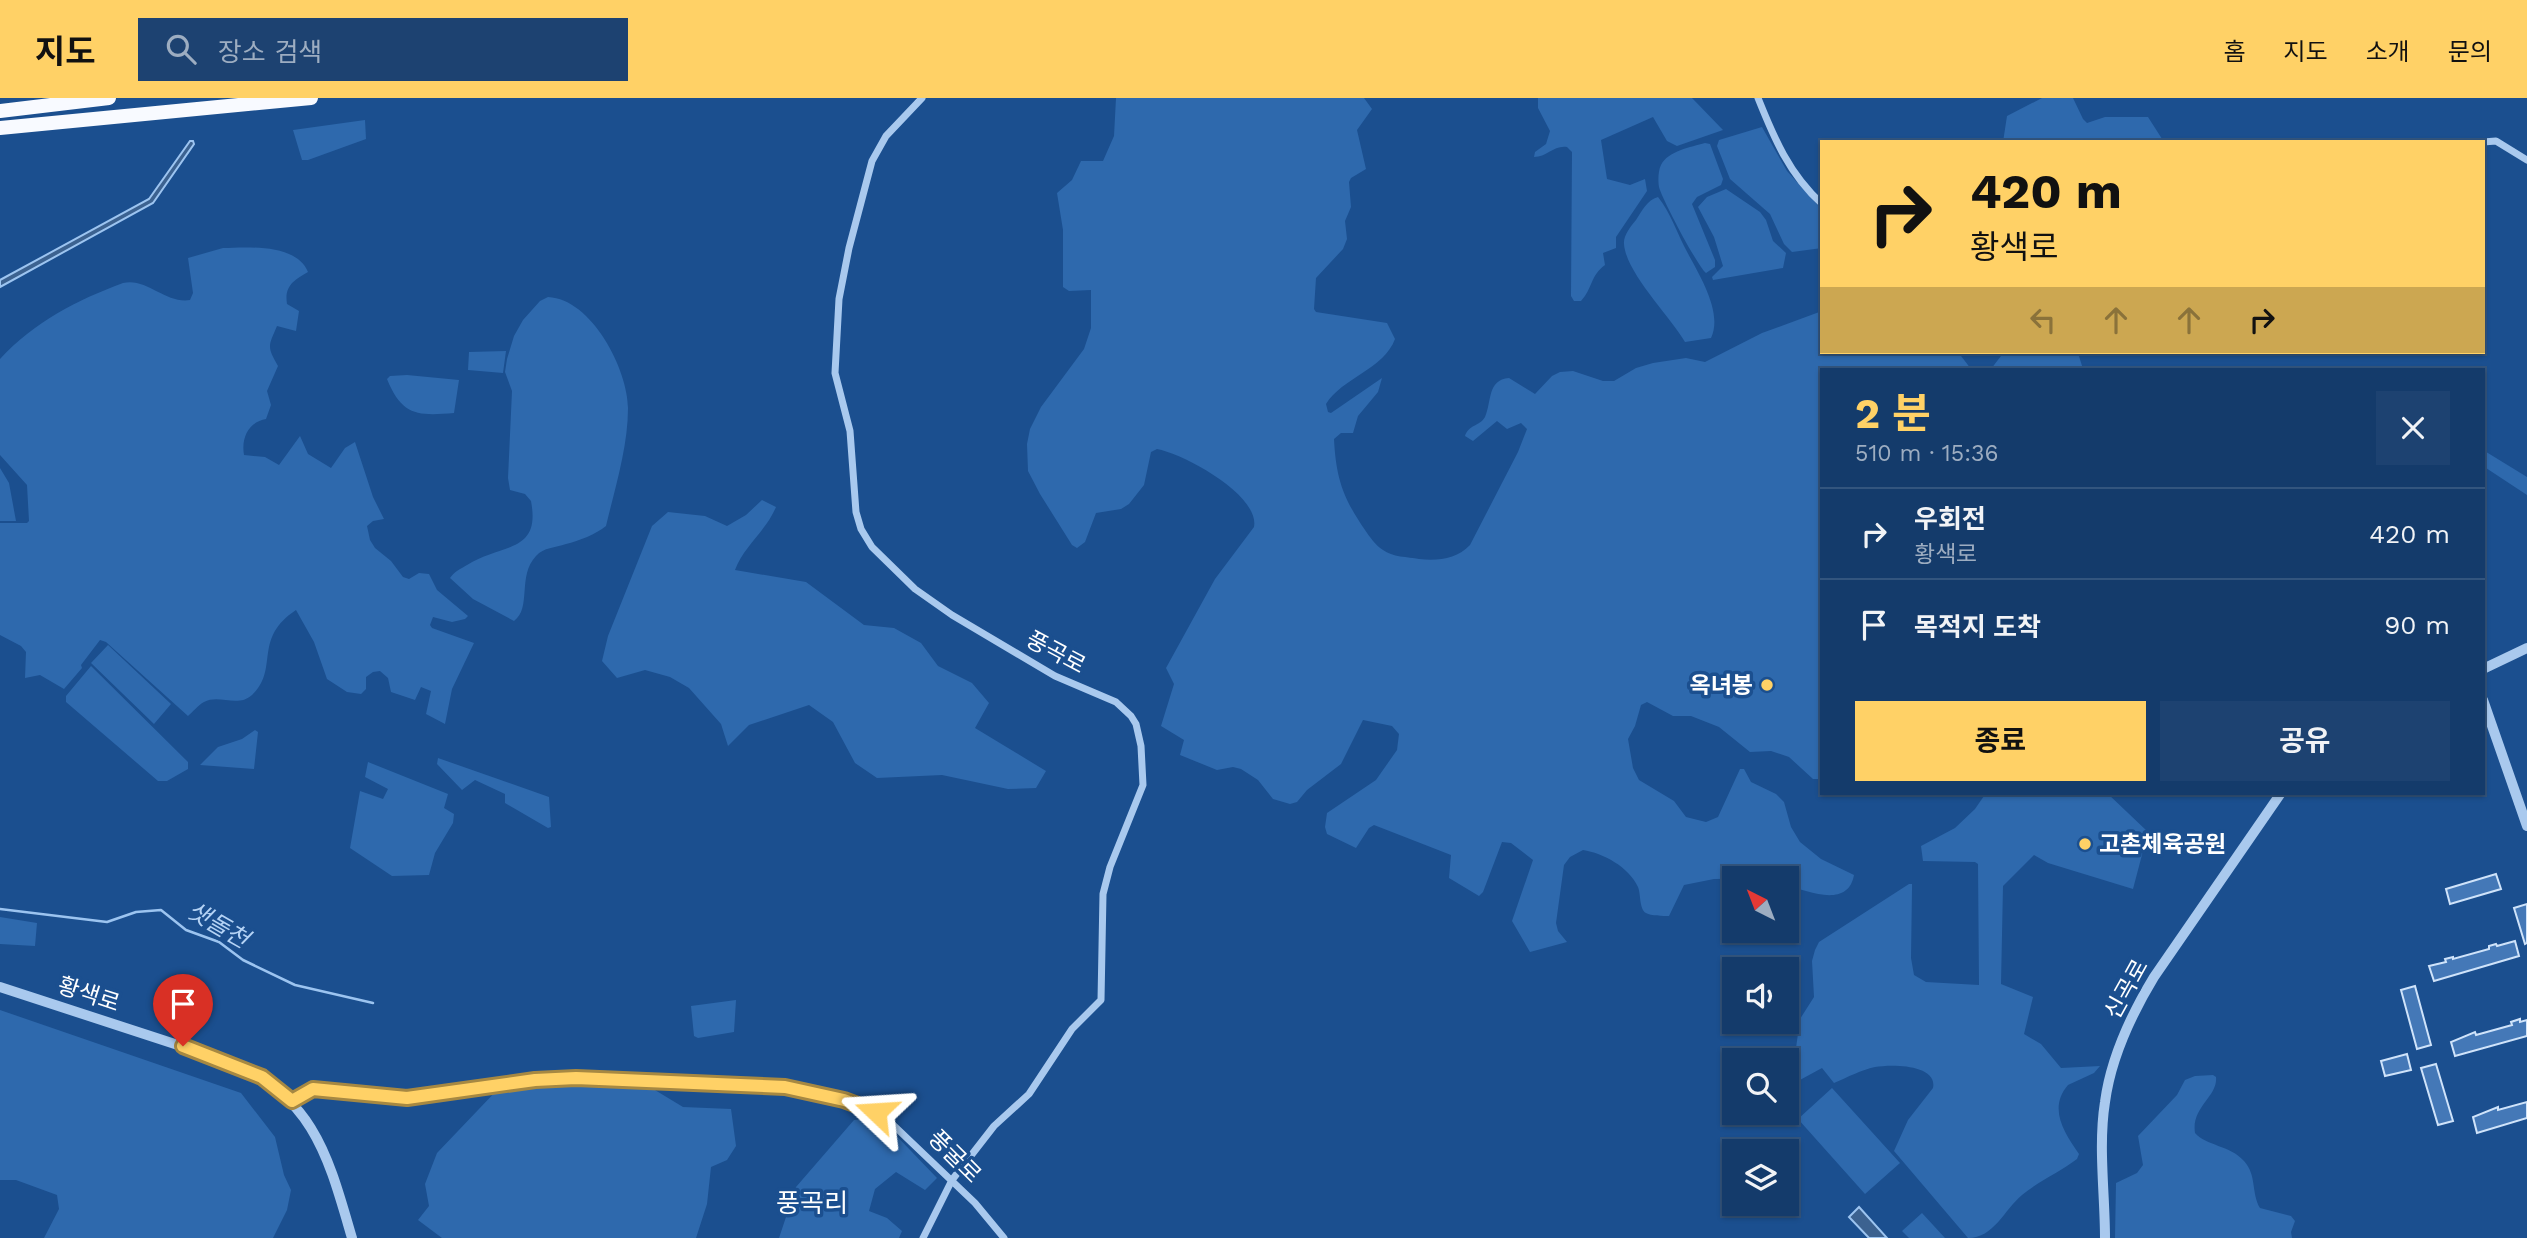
<!DOCTYPE html>
<html lang="ko">
<meta charset="utf-8">
<style>
:root{--surface:#143b6b;--page:#1d4271;--text:#f1f3f6;--muted:#9dadc1;--line:#33557e;--accent:#ffd166}
body{margin:0;font-family:"Work Sans","Noto Sans KR",sans-serif;background:var(--page);color:var(--text);height:100vh;display:flex;flex-direction:column;font-size:26px;white-space:nowrap}
*{box-sizing:border-box;margin:0}
p{font-size:23px;color:var(--muted)}
.icon{flex:none;width:38px;height:38px;fill:none;stroke:currentColor;stroke-width:2;stroke-linecap:round;stroke-linejoin:round}
.map{position:relative;flex:1;overflow:hidden}
.details{position:absolute;left:1820px;top:270px;width:665px;height:427px;display:flex;flex-direction:column;background:var(--surface);border-radius:0px;box-shadow:0 2px 5px #0004,0 0 0 2px var(--line)}
.details>*{flex:none}
.hud{position:absolute;left:1820px;top:42px;width:665px;height:214px;border-radius:0px;box-shadow:0 2px 5px #0004,0 0 0 2px var(--line);background:#ffd166;color:#111;overflow:hidden}
.needle{width:46px;rotate:318deg}
.controls{position:absolute;left:1722px;top:768px;display:grid;gap:14px}
.controls a{display:grid;place-items:center;width:77px;height:77px;border-radius:0px;background:var(--surface);box-shadow:0 2px 5px #0004,0 0 0 2px var(--line);font-size:35px}
.pin{position:absolute;display:grid;place-items:center;width:60px;height:60px;color:#fff;margin:-72px -30px;border-radius:50% 50% 50% 0;rotate:-45deg;box-shadow:0 0 7px #0007}
.pin .icon{rotate:45deg}
.me{position:absolute;width:77px;margin:-38px;rotate:290deg;stroke-linejoin:round;filter:drop-shadow(0 0 5px #0008)}
.turn{display:flex;align-items:center;gap:24px;height:147px;padding:0 35px;font-size:32px}
.turn .icon{width:91px;height:91px;stroke-width:2.5}
.turn b{display:block;font-size:49px;line-height:60px}
.lanes{display:flex;align-items:center;height:66px;padding:0 35px;background:#0003;justify-content:center;gap:35px;direction:ltr}
.lanes .off{opacity:.35}
.round{display:grid;place-items:center;flex:none;width:74px;height:74px;border-radius:0px;background:var(--page)}
.headline{display:flex;align-items:center;justify-content:space-between;height:119px;padding:0 35px}
h1{font-size:42px;font-weight:700;line-height:52px;color:var(--accent)}
.button{display:flex;gap:14px;margin-top:auto;padding:14px 35px}
.button a{flex:1;height:80px;border-radius:0px;background:var(--accent);color:#111;font-size:28px;font-weight:700;line-height:80px;text-align:center}
.button a+a{background:var(--page);color:var(--text)}
ul{padding:0;list-style:none}
li{display:flex;align-items:center;gap:21px;height:91px;padding:0 35px;border-top:2px solid var(--line)}
li div{flex:1}
li b{display:block;font-size:26px}
li em{font-style:normal}
header{display:flex;align-items:center;gap:42px;box-sizing:border-box;height:98px;padding:0 35px;background:var(--accent);color:#111}
header strong{font-size:33px}
nav{display:flex;gap:38px;margin-inline-start:auto;font-size:24px}
.search{width:490px;height:63px;background:var(--page);display:flex;align-items:center;gap:18px;box-sizing:border-box;padding:0 24px;border-radius:0px;color:var(--muted);font-size:26px}
.map>svg:first-child{display:block}
</style>
<header>
<strong>지도</strong>
<div class="search"><svg class="icon" aria-label="search" viewBox="0 0 24 24"><circle cx="10" cy="10" r="6"/><path d="M15 15l6 6"/></svg>장소 검색</div>
<nav><a>홈</a><a>지도</a><a>소개</a><a>문의</a></nav>
</header>
<div class="map">
<svg width="2527" height="1140" viewBox="0 0 2527 1140">
<rect width="100%" height="100%" fill="#1b4f8f"/>
<!-- green -->
<path fill="#2e69ad" d="M1116 0H1364L1372 11 1357 32 1366 71 1351 80 1349 84 1351 109 1345 123 1347 141 1343 151 1316 180 1314 211 1316 214 1387 225 1395 241C1384 271 1342 280 1326 306L1328 314 1331 315 1382 280 1378 294 1358 318 1353 335H1341L1334 341C1336 380 1343 400 1365 432 1370 439 1375 447 1383 452 1392 459 1408 459 1419 461 1438 463 1457 461 1470 447L1518 354 1527 331 1521 325 1507 331 1497 323 1473 343 1465 338C1468 327 1480 328 1485 319 1492 303 1487 282 1509 280L1535 296 1552 278 1560 274 1573 273 1603 283H1614L1636 270 1653 265 1686 260 1705 264 1762 235 1822 213V254H1958L1971 271H1822V638L1819 643 1818 681H1813L1789 659 1771 653 1750 654 1719 629 1691 618H1673L1647 604 1641 607 1635 628 1628 641 1633 670 1639 682 1674 703 1686 719 1706 724 1718 719 1740 671H1744L1751 684 1776 696 1784 704 1791 729 1800 744 1821 761 1854 777C1848 811 1807 793 1787 787V780L1714 781 1684 787 1669 818C1663 818 1651 818 1646 815 1639 811 1641 796 1638 789 1629 769 1603 755 1583 752L1570 759 1564 767 1556 825 1558 833 1567 844 1530 854 1512 823 1533 762 1511 745 1502 744 1483 794 1479 798 1449 780 1451 757 1374 727 1369 730 1356 750 1327 736 1325 729 1327 715 1376 682 1397 652 1399 636 1392 628 1363 622 1341 666 1307 692 1297 704 1290 706 1273 701 1258 682 1241 671 1233 669 1217 672 1180 657 1184 642 1161 628 1174 586 1166 570 1215 481 1254 429C1260 397 1184 356 1157 351L1151 354 1144 387 1129 406 1121 411 1096 415 1085 444 1077 450 1072 447 1040 396 1028 373 1027 346 1030 331 1041 309 1084 251 1091 230V192L1069 193 1063 189V132L1057 95 1072 82 1081 63H1103L1114 38Z
M1538 0H1692L1723 32 1677 48 1667 43 1653 19 1601 42 1607 81 1630 87 1645 81 1647 93 1616 139V150L1603 155 1605 167C1590 178 1593 190 1581 203H1574L1571 198 1572 54 1567 49C1554 47 1547 59 1534 59L1535 54 1546 46 1550 33 1538 10Z
M2042 0H2073L2083 21 2087 25 2105 19H2148L2164 44H2003L2007 18Z
M365 22 366 41 308 62H302L293 32Z
M1762 29 1787 73 1822 112V150L1792 154 1784 146 1770 116 1730 81 1717 48 1719 42Z
M1705 45 1710 46 1723 81 1721 87 1697 99 1692 106 1715 162V169L1706 175C1698 169 1662 101 1659 89 1658 83 1658 73 1661 67 1668 53 1691 49 1705 45Z
M1726 91 1760 114 1766 122 1773 143 1786 155 1783 170 1713 182 1712 179 1723 168 1714 139 1698 109 1707 99Z
M1658 99C1670 114 1676 132 1684 148 1696 172 1724 213 1711 240L1685 244C1670 218 1626 175 1624 146 1623 138 1631 128 1636 122 1642 113 1647 102 1658 99Z
M223 150C249 149 297 146 308 174 295 182 284 187 287 206L299 213 296 233 277 228C268 249 267 248 278 268L267 293 271 307 266 321C249 324 241 339 244 357L265 359 279 367 300 338 308 356 331 370 345 350 355 344 373 399 384 421 373 423 367 428 370 442 375 450 391 463 403 479 409 481 419 475 429 476 437 492 468 518 465 521 452 524 433 519 430 527 432 530 474 545 452 591 445 626 426 616 431 593 421 589 415 602 391 594 388 580 380 573 373 574 366 579V591L361 596 347 594 327 581 314 544 296 512C252 541 280 571 252 597 238 610 219 596 204 604 198 607 193 614 188 618L106 544 100 542 81 567 82 570 64 591 40 577 25 580 26 554 21 548 0 537V425H27L29 423 27 387 0 357V261C34 224 77 202 123 185 146 179 166 206 190 202L193 195 188 160Z
M548 199C592 201 628 272 628 310 628 349 615 390 606 428 596 436 579 443 566 446 555 450 544 449 536 458 517 478 532 510 514 523L473 501 450 480C454 474 460 471 467 467 502 445 541 456 531 403L525 396 510 392 508 380 512 293 505 274 507 261 514 238 523 222 540 203Z
M469 254 506 253 503 275 468 272Z
M2004 254 2078 255 2083 271H1991Z
M407 277 459 282 454 315C418 318 402 318 387 281L390 278Z
M2483 352 2527 379V397L2483 368Z
M0 370 9 385 16 423H0Z
M762 402 776 409C766 433 744 448 735 472L806 484 864 527 894 530 921 545 938 568 972 585 989 605 975 630 1046 673 1036 690 1008 691 942 677 877 680 855 665 833 624 809 607 749 627 728 648 721 626 689 590 670 579 645 572 617 580 602 563 608 538 652 428 668 414 705 418 727 428 746 417Z
M108 547 171 606 154 626 91 565Z
M91 568 188 664V671L167 683H158L66 604V598Z
M255 632 258 634 254 671 200 667 218 649 242 641Z
M438 660 549 699 551 729 548 730 505 705V696L475 682 462 692 437 666Z
M368 664 448 696 444 710 454 716 453 725 435 755 429 777 392 778 350 750 360 693 383 701 388 691 365 679Z
M1986 695H2107L2148 734 2133 791 2048 765 2034 757 2003 788 2001 886 2033 899 2024 936 2041 946 2061 970 2100 968 2094 975 2068 987C2048 1010 2064 1035 2079 1056L2077 1061C2060 1074 2039 1083 2022 1097 2004 1112 1994 1140 1968 1140L1894 1053 1908 1022 1933 990C1938 966 1891 966 1875 969 1861 972 1848 979 1834 985L1822 970 1787 989V965L1796 950 1800 921 1814 899 1812 863 1815 852 1819 844 1909 786H1912V790L1911 860 1914 877 1926 884 1979 887 1978 766 1975 764 1923 763 1921 748 1955 730 1975 711Z
M0 819 37 825 35 848 0 846Z
M736 902 734 934 698 940 694 938 691 908Z
M0 912 241 995 275 1039 284 1077 291 1092 287 1112 273 1140H44L59 1111 57 1097 16 1082H0Z
M2213 977 2216 979C2218 999 2191 1009 2195 1035 2206 1048 2230 1047 2244 1063 2257 1077 2251 1095 2260 1110L2291 1118 2295 1123 2291 1134 2292 1140H2115L2116 1085 2137 1075 2143 1067 2138 1038 2177 997 2185 982 2195 978Z
M561 984 645 986 683 1009 731 1011 736 1048 727 1062 711 1069 707 1106 696 1140H442L418 1122 429 1108 425 1086 437 1055 499 990Z
M1832 990 1900 1065 1865 1096 1798 1021Z
M865 1021 886 1027 937 1080 925 1092 896 1074 875 1091 869 1113 887 1120 902 1133 899 1140H779L796 1089 854 1022Z
M1922 1115 1945 1140H1909L1902 1133Z"/>
<!-- water -->
<path fill="#3c6290" stroke="#9cc4f0" stroke-width="2" d="M190 43H193L194 46 153 105 0 189V182L149 101Z
M1859 1109 1887 1140H1869L1849 1119Z"/>
<g fill="none" stroke-linecap="round" stroke-linejoin="round">
<!-- stream -->
<path stroke="#9cc4f0" stroke-width="2.5" d="M0 811 107 824 136 814 161 812 186 832 219 844 243 862 295 887 373 905"/>
</g>
<!-- building -->
<path fill="#4478b7" stroke="#cfe3fa" stroke-width="2" d="M2496 776 2501 791 2450 806 2446 791Z
M2527 806V845L2525 846 2514 810Z
M2515 843 2519 858 2434 883 2429 868 2446 864 2445 861 2453 859V861L2489 851V848L2496 846 2497 848Z
M2415 888 2431 947 2417 951 2401 892Z
M2520 921V924L2527 922V938L2455 958 2451 944 2475 934 2476 937 2512 927 2511 924Z
M2407 956 2411 972 2385 978 2381 963Z
M2436 966 2453 1023 2438 1027 2421 970Z
M2527 1004V1020L2477 1035 2473 1019 2498 1009V1012Z"/>
<g fill="none" stroke-linecap="round" stroke-linejoin="round">
<!-- minor -->
<path stroke="#a9c9ee" stroke-width="7" d="M922 0 886 38 872 63 849 150 839 201 835 275 850 333 856 414 861 431 872 449 915 491 952 517 1055 578 1116 604 1131 618 1136 626 1141 648 1143 687 1110 769 1103 796 1101 902 1072 931 1029 996 994 1028 952 1082 923 1140
M1758 0C1774 40 1789 76 1822 106
M2483 44 2496 43 2527 62
M292 1003 313 991 407 1000 560 980 650 982 799 991 862 1008 888 1022 975 1105 1004 1140"/>
<!-- tertiary -->
<path stroke="#a9c9ee" stroke-width="10" d="M2483 571 2527 550
M2483 602 2527 728
M0 889 227 963C314 998 328 1058 352 1140
M2105 1140C2105 1096 2098 1048 2105 1004 2111 959 2131 917 2154 879L2281 695"/>
<!-- trunk -->
<path stroke="#f8faff" stroke-width="14" d="M0 13 109 0
M0 30 311 0"/>
</g>
<g fill="none" stroke-linecap="round" stroke-linejoin="round">
<!-- route casing -->
<g stroke="#a68842" stroke-width="18">
<path id="route" d="M183 948 262 979 292 1003 313 991 407 1000 535 982 576 980 785 989 844 1002 876 1014"/>
</g>
<!-- route -->
<use href="#route" stroke="#ffd166" stroke-width="12"/>
</g>
<!-- markers -->
<g fill="#ffd166" stroke="#1b4f8f" stroke-width="2.5">
<circle cx="1767" cy="587" r="7"/>
<circle cx="2085" cy="746" r="7"/>
</g>
<g text-anchor="middle" stroke-width="7" stroke-linejoin="round" paint-order="stroke">
<!-- street labels -->
<g font-size="23" fill="#fff" stroke="#1b4f8f">
<text transform="translate(1056 554) rotate(28)" y="8">풍곡로</text>
<text transform="translate(2126 891) rotate(-61)" y="8">신곡로</text>
<text transform="translate(89 896) rotate(18)" y="8">황색로</text>
<text transform="translate(955 1058) rotate(45)" y="8">풍굴로</text>
</g>
<!-- poi labels -->
<g font-size="23" font-weight="bold" fill="#fff" stroke="#1b4f8f" text-anchor="end">
<text x="1753" y="595">옥녀봉</text>
<text x="2099" y="754" text-anchor="start">고촌체육공원</text>
</g>
<!-- water labels -->
<g font-size="24" font-style="italic" fill="#b5d3f5" stroke="#1b4f8f">
<text transform="translate(218 827) rotate(30)" y="8">샛돌천</text>
</g>
<!-- quarter labels -->
<g font-size="26" fill="#fff" stroke="#1b4f8f">
<text x="812" y="1114">풍곡리</text>
</g>
</g>
</svg>
<div class="controls">
<a><svg class="needle" viewBox="-14 -14 28 28"><path d="M0-13l5 13h-10z" fill="#e53935"/><path d="M0 13l5-13h-10z" fill="#9dadc1"/></svg></a>
<a><svg class="icon" aria-label="sound" viewBox="0 0 24 24"><path d="M4 9h4l5-4v14l-5-4H4zM17 9q2 3 0 6"/></svg></a>
<a><svg class="icon" aria-label="search" viewBox="0 0 24 24"><circle cx="10" cy="10" r="6"/><path d="M15 15l6 6"/></svg></a>
<a><svg class="icon" aria-label="layers" viewBox="0 0 24 24"><path d="M12 4l9 5-9 5-9-5zM3 14l9 5 9-5"/></svg></a>
</div>
<div class="pin" style="left:183px;top:948px;background:#d93025"><svg class="icon" aria-label="arrive" viewBox="0 0 24 24"><path d="M6 21V4h12l-3 4 3 4H6"/></svg></div>
<svg class="me" style="left:876px;top:1014px" viewBox="-20 -20 40 40"><path d="M0-17L14 15 0 8-14 15z" fill="#ffd166" stroke="#fff" stroke-width="4"/></svg>
<div class="hud">
<div class="turn"><svg class="icon" aria-label="right" viewBox="0 0 24 24"><path d="M7 20v-9h11M14 6l5 5-5 5"/></svg><div><b>420 m</b>황색로</div></div>
<div class="lanes"><svg class="icon off" aria-label="left" viewBox="0 0 24 24"><path d="M17 20v-9H6M10 6l-5 5 5 5"/></svg><svg class="icon off" aria-label="ahead" viewBox="0 0 24 24"><path d="M12 20V5M6 11l6-6 6 6"/></svg><svg class="icon off" aria-label="ahead" viewBox="0 0 24 24"><path d="M12 20V5M6 11l6-6 6 6"/></svg><svg class="icon" aria-label="right" viewBox="0 0 24 24"><path d="M7 20v-9h11M14 6l5 5-5 5"/></svg></div>
</div>
<section class="details">
<div class="headline"><div><h1>2 분</h1><p>510 m · 15:36</p></div><a class="round"><svg class="icon" aria-label="close" viewBox="0 0 24 24"><path d="M6 6l12 12M18 6L6 18"/></svg></a></div>
<ul>
<li><svg class="icon" aria-label="right" viewBox="0 0 24 24"><path d="M7 20v-9h11M14 6l5 5-5 5"/></svg><div><b>우회전</b><p>황색로</p></div><em>420 m</em></li>
<li><svg class="icon" aria-label="arrive" viewBox="0 0 24 24"><path d="M6 21V4h12l-3 4 3 4H6"/></svg><div><b>목적지 도착</b></div><em>90 m</em></li>
</ul>
<div class="button"><a>종료</a><a>공유</a></div>
</section>
</div>
